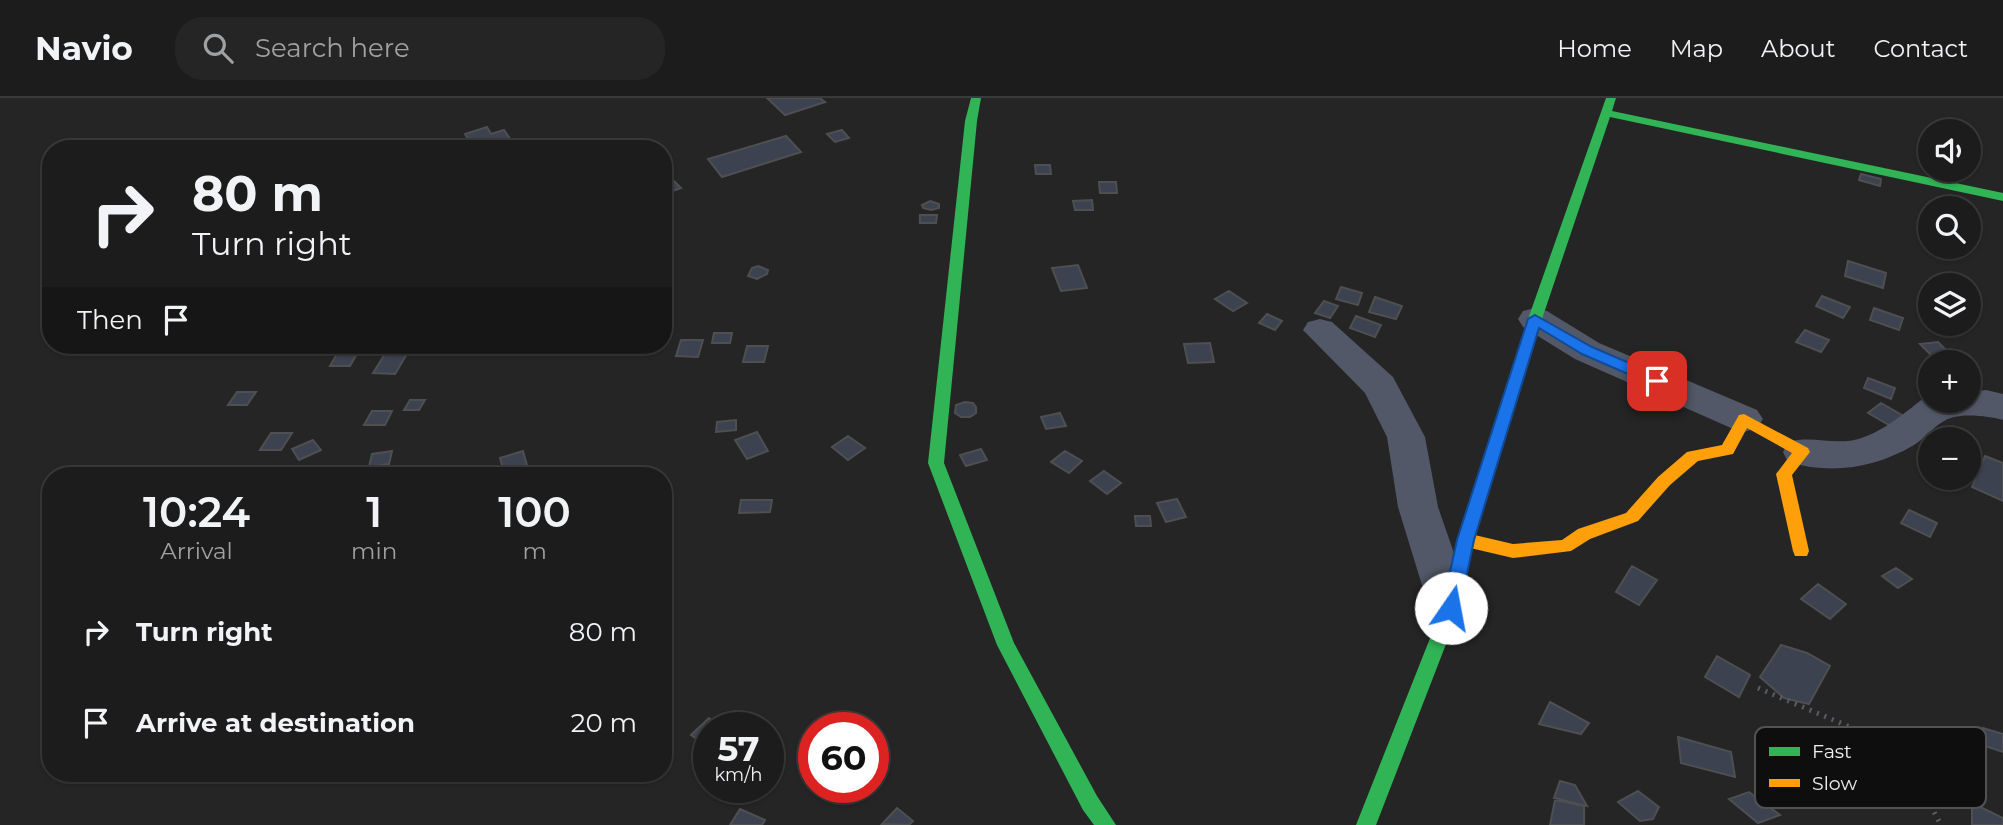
<!DOCTYPE html>
<meta charset="utf-8">
<style>
:root{--surface:#1c1c1c;--page:#252525;--text:#f1f3f6;--muted:#a0a1a3;--line:#3a3a3b}
body{margin:0;font-family:Montserrat,sans-serif;background:var(--page);color:var(--text);height:100vh;display:flex;flex-direction:column;font-size:26px;white-space:nowrap}
*{box-sizing:border-box;margin:0}
p{font-size:23px;color:var(--muted)}
.icon{flex:none;width:38px;height:38px;fill:none;stroke:currentColor;stroke-width:2;stroke-linecap:round;stroke-linejoin:round}
.map{position:relative;flex:1;overflow:hidden}
.panel{position:absolute;left:42px;top:369px;width:630px;height:315px;display:flex;flex-direction:column;background:var(--surface);border-radius:28px;box-shadow:0 2px 5px #0004,0 0 0 2px var(--line)}
.panel>*{flex:none}
.guide{position:absolute;left:42px;top:42px;width:630px;height:214px;border-radius:28px;box-shadow:0 2px 5px #0004,0 0 0 2px var(--line);background:#1c1c1c;color:var(--text);overflow:hidden}
.buttons{position:absolute;left:1918px;top:21px;display:grid;gap:14px}
.buttons a{display:grid;place-items:center;width:63px;height:63px;border-radius:50%;background:var(--surface);box-shadow:0 2px 5px #0004,0 0 0 2px var(--line);font-size:35px}
.speed{position:absolute;left:693px;top:614px;display:flex;gap:14px;font-size:35px;font-weight:700;text-align:center}
.speed>*{display:grid;place-content:center;width:91px;height:91px;border-radius:50%;background:var(--surface);box-shadow:0 2px 5px #0004,0 0 0 2px var(--line);line-height:1}
.speed small{font-size:18px;font-weight:400}
.speed .limit{border:10px solid #d22;background:#fff;color:#111}
.pin{position:absolute;display:grid;place-items:center;width:60px;height:60px;color:#fff;margin:-30px;border-radius:14px;box-shadow:0 4px 10px #0006}
.me{position:absolute;width:77px;margin:-38px;rotate:12deg;stroke-linejoin:round;filter:drop-shadow(0 0 5px #0008)}
.turn{display:flex;align-items:center;gap:24px;height:147px;padding:0 35px;font-size:32px}
.turn .icon{width:91px;height:91px;stroke-width:2.5}
.turn b{display:block;font-size:49px;line-height:60px}
.then{display:flex;align-items:center;height:66px;padding:0 35px;background:#0003;gap:14px;font-size:26px}
.eta{display:flex;justify-content:space-evenly;align-items:center;height:119px;text-align:center}
.eta b{font-size:42px;font-weight:600;line-height:49px}
ul{padding:0;list-style:none}
li{display:flex;align-items:center;gap:21px;height:91px;padding:0 35px}
li div{flex:1}
li b{display:block;font-size:26px}
li em{font-style:normal}
header{display:flex;align-items:center;gap:42px;box-sizing:border-box;height:98px;padding:0 35px;background:var(--surface);border-bottom:2px solid var(--line)}
header strong{font-size:33px}
nav{display:flex;gap:38px;margin-inline-start:auto;font-size:24px}
.search{width:490px;height:63px;background:var(--page);display:flex;align-items:center;gap:18px;box-sizing:border-box;padding:0 24px;border-radius:28px;color:var(--muted);font-size:26px}
.map>svg:first-child{display:block}
</style>
<header>
<strong>Navio</strong>
<div class="search"><svg class="icon" aria-label="search" viewBox="0 0 24 24"><circle cx="10" cy="10" r="6"/><path d="M15 15l6 6"/></svg>Search here</div>
<nav><a>Home</a><a>Map</a><a>About</a><a>Contact</a></nav>
</header>
<div class="map">
<svg width="2003" height="727" viewBox="0 0 2003 727">
<rect width="100%" height="100%" fill="#252526"/>
<!-- building -->
<path fill="#3c4250" stroke="#4e4f50" stroke-width="2" d="M767 0H820L825 4 785 17Z
M487 29 491 36 504 32 517 51H474L465 36Z
M842 32 849 40 835 44 827 36Z
M786 38 801 54 722 79 708 61Z
M1035 67H1050L1051 76H1036Z
M1861 76 1881 81 1880 88 1859 82Z
M670 79 681 90 663 96V81Z
M1099 84H1116L1117 95H1100Z
M1092 102 1093 112H1075L1073 103Z
M930 103 939 106V110L931 112 923 110 922 107Z
M920 117H937L936 125H920Z
M1848 163 1886 175 1883 190 1845 178Z
M1078 167 1087 190 1061 193 1052 170Z
M758 168 768 172 767 176 757 181 748 178 752 170Z
M1341 189 1362 195 1358 207 1336 201Z
M1229 193 1247 205 1233 213 1215 201Z
M1822 198 1850 209 1843 220 1816 208Z
M1375 199 1402 208 1396 221 1369 214Z
M1324 203 1338 208 1330 220 1315 215Z
M1874 210 1903 220 1899 232 1870 222Z
M1267 216 1282 223 1275 232 1259 225Z
M1356 218 1381 227 1375 239 1350 230Z
M1805 232 1829 242 1821 254 1796 244Z
M714 235H732L730 245H712Z
M681 242H703L698 259 676 258Z
M1938 244 1955 261 1936 262 1920 246Z
M1210 245 1214 264 1188 265 1184 246Z
M747 248H768L764 264H743Z
M338 254H358L350 268H330Z
M385 256H407L395 276 373 275Z
M1868 280 1895 290 1891 301 1864 290Z
M237 294H256L247 307H228Z
M410 302H425L419 312H404Z
M965 304 973 305 976 309V315L970 319H961L955 315 956 307Z
M1881 305 1909 321 1896 331 1868 315Z
M372 313H392L385 327H364Z
M1060 315 1066 328 1046 331 1041 319Z
M736 322V332L716 334 717 324Z
M757 334 768 353 747 361 735 342Z
M271 335H292L281 352H260Z
M848 338 865 350 848 362 832 349Z
M313 342 321 352 299 362 292 351Z
M981 351 987 362 966 368 960 357Z
M392 353 389 366 369 369 372 356Z
M523 353 528 371 505 378 500 360Z
M1065 353 1082 363 1069 375 1051 364Z
M1985 358 2003 365V403L1972 389Z
M1104 373 1121 385 1107 396 1090 383Z
M1177 401 1186 419 1166 424 1157 405Z
M741 402H772L770 414 739 415Z
M1909 412 1937 425 1930 439 1901 425Z
M1135 418H1150L1151 428H1136Z
M1632 468 1657 482 1639 507 1616 494Z
M1896 470 1912 481 1898 490 1882 478Z
M1818 486 1846 506 1830 521 1801 501Z
M1781 547 1807 555 1830 568 1809 606 1784 600 1760 579Z
M1717 558 1750 577 1739 599 1705 579Z
M1550 604 1589 625 1581 636 1539 626Z
M709 620 723 630H709V650L691 637Z
M1983 630 2003 636V654L1985 648Z
M1678 639 1731 654 1735 679 1681 665Z
M1560 683 1575 687 1587 708 1554 700Z
M1638 693 1659 709 1653 721 1640 723 1618 704Z
M1749 694 1780 717 1758 725 1729 701Z
M1555 702 1584 708V727H1550Z
M1972 705 2003 720V727H1972Z
M897 710 913 723 909 727 882 726Z
M740 711 765 722 762 727H730Z"/>
<g fill="none" stroke-linecap="round" stroke-linejoin="round">
<!-- path -->
<path stroke="#595d66" stroke-width="5" stroke-dasharray="2 6" stroke-linecap="butt" d="M1758 590 1850 629 1907 664 1941 727"/>
<!-- street -->
<path fill="#525867" fill-rule="evenodd" d="M1535 210 1547 213 1599 245 1757 312 1763 321 1757 330 1744 334 1731 330 1575 261 1523 229 1518 221 1523 213Z
M1320 221 1332 224 1393 279 1425 339 1438 409 1473 510 1466 523 1451 528 1436 523 1429 510 1398 409 1387 339 1365 295 1303 232 1308 224Z
M1986 292 2003 296V322C1987 318 1959 314 1944 323 1933 329 1925 340 1914 347 1875 370 1832 377 1788 364L1783 354 1788 344C1809 338 1828 345 1848 343 1876 340 1903 316 1924 300L1930 298V303H1969V294Z"/>
<!-- fast -->
<path fill="#30b455" fill-rule="evenodd" d="M971 0H981L977 23 944 365 1014 545 1097 698 1116 727H1094L1083 712 997 547 928 365 965 23Z
M1606 0H1616L1612 13 2003 95V103L1610 19 1542 221 1474 442 1460 510 1376 727H1356L1442 510 1458 442 1528 221Z"/>
<!-- slow -->
<path fill="#ff9f0a" fill-rule="evenodd" d="M1744 316 1808 350 1810 354 1792 377 1809 453 1807 458H1795L1793 453 1776 376 1792 355 1747 330 1733 356 1698 363 1670 387 1638 423 1590 441 1571 453 1513 460 1466 449 1460 447 1458 442 1460 437 1466 435 1513 446 1562 442 1578 431 1626 415 1658 379 1687 354 1722 347 1739 317Z"/>
</g>
<!-- route -->
<path fill="#1a73e8" stroke="#114b97" stroke-width="2" d="M1535 217 1592 249 1662 279 1664 283 1657 288 1651 286 1582 256 1539 230 1474 442 1460 510 1457 515 1451 518 1445 515 1442 510 1457 442 1528 221Z"/>
<!-- legend -->
<rect x="1755" y="629" width="231" height="81" rx="10" fill="#0e0e0f" stroke="#515252" stroke-width="2"/>
<rect x="1769" y="649" width="31" height="9" fill="#30b455"/>
<rect x="1769" y="681" width="31" height="8" fill="#ff9f0a"/>
<g font-size="19" fill="#eeeff0">
<text x="1812" y="660">Fast</text>
<text x="1812" y="692">Slow</text>
</g>
</svg>
<div class="buttons">
<a><svg class="icon" aria-label="sound" viewBox="0 0 24 24"><path d="M4 9h4l5-4v14l-5-4H4zM17 9q2 3 0 6"/></svg></a>
<a><svg class="icon" aria-label="search" viewBox="0 0 24 24"><circle cx="10" cy="10" r="6"/><path d="M15 15l6 6"/></svg></a>
<a><svg class="icon" aria-label="layers" viewBox="0 0 24 24"><path d="M12 4l9 5-9 5-9-5zM3 14l9 5 9-5"/></svg></a>
<a>+</a>
<a>−</a>
</div>
<div class="speed"><div>57<small>km/h</small></div><div class="limit">60</div></div>
<div class="pin" style="left:1657px;top:283px;background:#d93025"><svg class="icon" aria-label="arrive" viewBox="0 0 24 24"><path d="M6 21V4h12l-3 4 3 4H6"/></svg></div>
<svg class="me" style="left:1451px;top:510px" viewBox="-20 -20 40 40"><circle r="19" fill="#fff"/><path d="M0-13L10 11 0 6-10 11z" fill="#1a73e8"/></svg>
<div class="guide">
<div class="turn"><svg class="icon" aria-label="right" viewBox="0 0 24 24"><path d="M7 20v-9h11M14 6l5 5-5 5"/></svg><div><b>80 m</b>Turn right</div></div>
<div class="then">Then<svg class="icon" aria-label="arrive" viewBox="0 0 24 24"><path d="M6 21V4h12l-3 4 3 4H6"/></svg></div>
</div>
<section class="panel">
<div class="eta">
<div><b>10:24</b><p>Arrival</p></div>
<div><b>1</b><p>min</p></div>
<div><b>100</b><p>m</p></div>
</div>
<ul>
<li><svg class="icon" aria-label="right" viewBox="0 0 24 24"><path d="M7 20v-9h11M14 6l5 5-5 5"/></svg><div><b>Turn right</b></div><em>80 m</em></li>
<li><svg class="icon" aria-label="arrive" viewBox="0 0 24 24"><path d="M6 21V4h12l-3 4 3 4H6"/></svg><div><b>Arrive at destination</b></div><em>20 m</em></li>
</ul>
</section>
</div>
